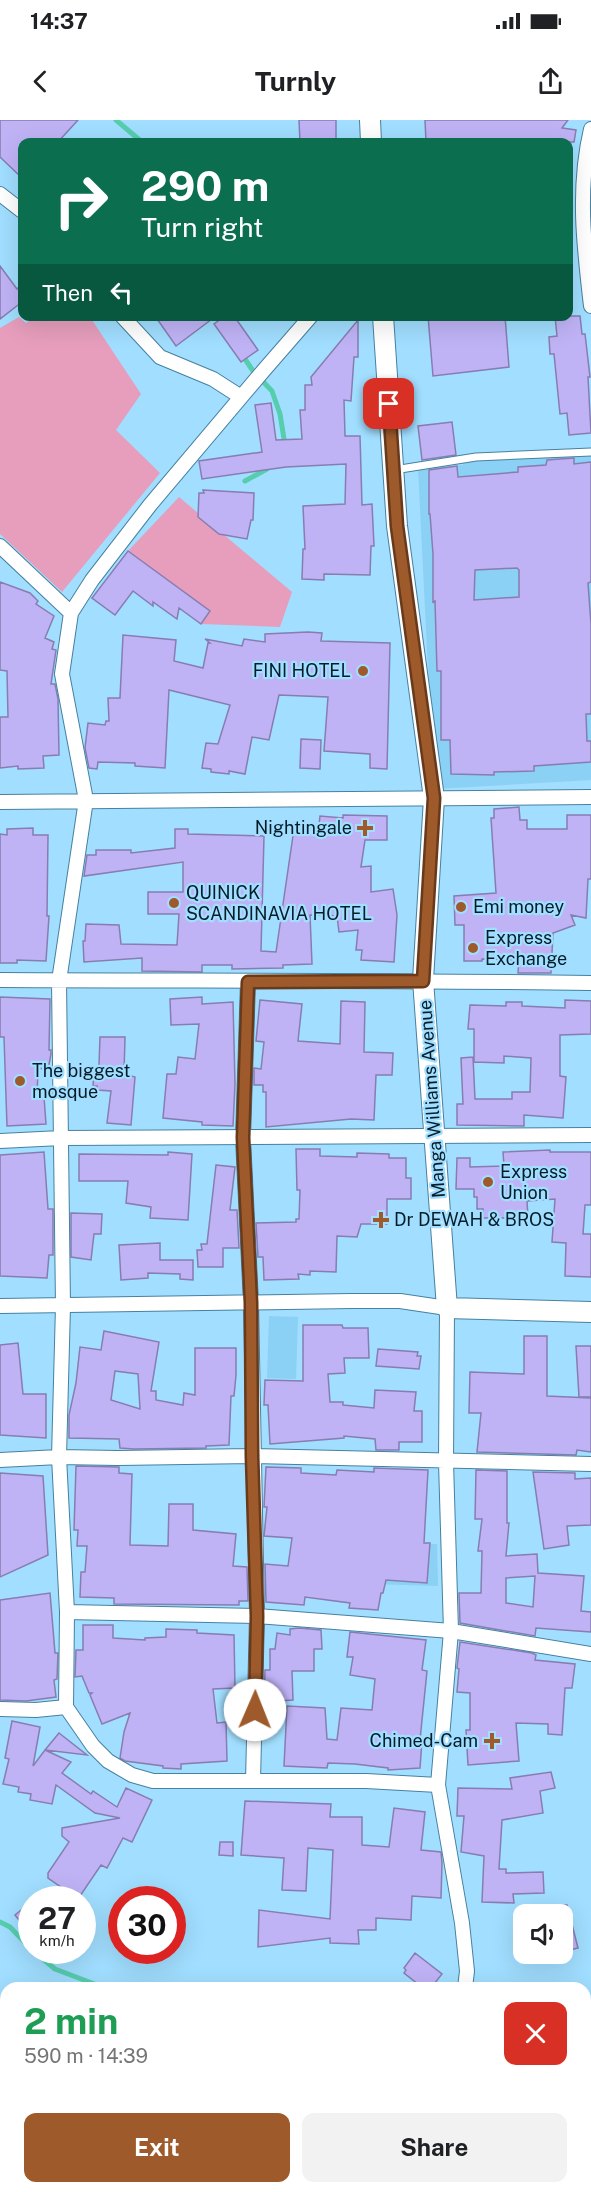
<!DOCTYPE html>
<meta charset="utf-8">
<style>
:root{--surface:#fff;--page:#f2f2f2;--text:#202124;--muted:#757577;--accent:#9e5a2b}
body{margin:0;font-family:"Public Sans",sans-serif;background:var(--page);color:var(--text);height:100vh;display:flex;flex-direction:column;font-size:22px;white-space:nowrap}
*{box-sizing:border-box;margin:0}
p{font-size:20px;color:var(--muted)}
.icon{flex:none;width:33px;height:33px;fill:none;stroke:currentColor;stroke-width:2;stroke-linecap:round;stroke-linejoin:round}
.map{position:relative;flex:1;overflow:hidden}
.details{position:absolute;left:0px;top:1862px;width:591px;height:212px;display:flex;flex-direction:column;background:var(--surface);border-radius:18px 18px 0 0;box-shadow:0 6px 24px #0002}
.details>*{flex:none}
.top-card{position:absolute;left:18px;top:18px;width:555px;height:183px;border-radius:12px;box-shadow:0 6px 24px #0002;background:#0b6e4f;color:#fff;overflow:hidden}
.tools{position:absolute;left:513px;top:1784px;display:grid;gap:12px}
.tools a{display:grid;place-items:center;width:60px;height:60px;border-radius:12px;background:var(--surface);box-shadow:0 6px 24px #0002;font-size:30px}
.speed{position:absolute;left:18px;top:1766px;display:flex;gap:12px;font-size:30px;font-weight:700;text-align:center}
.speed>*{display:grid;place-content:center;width:78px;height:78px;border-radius:50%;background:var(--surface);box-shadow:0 6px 24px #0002;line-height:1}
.speed small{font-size:15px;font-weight:400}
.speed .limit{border:9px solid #d22;background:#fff;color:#111}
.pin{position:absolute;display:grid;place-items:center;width:51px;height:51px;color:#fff;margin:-26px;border-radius:12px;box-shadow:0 3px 9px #0006}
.me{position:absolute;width:66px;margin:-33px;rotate:1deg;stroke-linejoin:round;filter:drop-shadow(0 0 4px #0008)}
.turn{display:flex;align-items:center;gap:21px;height:126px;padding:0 24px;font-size:27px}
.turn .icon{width:78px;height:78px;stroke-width:2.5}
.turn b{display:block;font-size:42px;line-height:51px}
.then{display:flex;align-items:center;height:57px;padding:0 24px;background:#0003;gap:12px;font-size:22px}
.round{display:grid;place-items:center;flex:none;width:63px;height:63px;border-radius:12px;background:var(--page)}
.summary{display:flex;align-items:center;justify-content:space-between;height:102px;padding:0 24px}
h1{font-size:36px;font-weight:700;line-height:45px;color:#1e9e55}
.button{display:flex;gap:12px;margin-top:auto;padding:12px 24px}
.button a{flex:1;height:69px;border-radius:12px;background:var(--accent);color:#fff;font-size:24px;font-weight:700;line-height:69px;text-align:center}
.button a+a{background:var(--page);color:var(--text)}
.status{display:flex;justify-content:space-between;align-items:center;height:42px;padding:0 30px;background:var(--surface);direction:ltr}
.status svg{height:16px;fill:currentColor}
header{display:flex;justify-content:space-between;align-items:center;height:78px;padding:0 24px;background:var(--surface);font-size:27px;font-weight:700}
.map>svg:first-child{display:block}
</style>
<div class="status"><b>14:37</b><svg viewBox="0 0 49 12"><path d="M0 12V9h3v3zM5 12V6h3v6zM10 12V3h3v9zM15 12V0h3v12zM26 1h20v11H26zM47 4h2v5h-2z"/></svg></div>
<header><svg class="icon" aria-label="back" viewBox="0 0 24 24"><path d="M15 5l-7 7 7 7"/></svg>Turnly<svg class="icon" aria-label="share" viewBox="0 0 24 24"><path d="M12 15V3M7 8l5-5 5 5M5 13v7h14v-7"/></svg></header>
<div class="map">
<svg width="591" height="2072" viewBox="0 0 591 2072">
<rect width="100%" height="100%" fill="#a1deff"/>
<!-- built -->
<path fill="#8bd0f5" d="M591 333V660L434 669 418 348 463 345V341Z
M269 1196 298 1197 296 1259 267 1258Z
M366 1424H437L438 1466 373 1464Z"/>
<!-- green -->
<path fill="#e69ebc" d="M19 197 26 203 35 197H90L141 274 116 310 160 353 62 472 0 414V208Z
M179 377 292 472 280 507 201 504 210 491 128 431Z"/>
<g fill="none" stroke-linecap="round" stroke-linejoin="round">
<!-- stream -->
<path stroke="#56ceae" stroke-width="5" d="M116 0 142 22
M241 233 253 251 272 271 280 294 285 325
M245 361 267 349
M0 1802 10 1807 32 1830
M32 1830 55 1849 105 1868"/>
</g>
<!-- building -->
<path fill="#bfb3f6" stroke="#877db1" stroke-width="1.5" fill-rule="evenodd" d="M0 0H78L58 22H22V58L0 37Z
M299 0H336V22H300Z
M425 0H568L562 8 576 10 574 22H426Z
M0 146 17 169 22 164V182L0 199Z
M155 196H216L176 226Z
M225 196H234L258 230 241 242 214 204Z
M428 196H505L509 247 433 256Z
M555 196H580L582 214H585L590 257H588L591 313 569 315 567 293 560 294 554 234H550L549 217 557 216Z
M358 200V237H354L351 281 344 280 345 316H360L362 385 372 384 374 426H371L370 455 324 454V460L302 459 303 429H305L303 386 345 384 346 344 286 347 202 359 199 341 262 332 255 285 271 283 276 320 302 319 300 290H305V265H312L311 257Z
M452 302 456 335 422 340 418 306Z
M574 338V344L591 342V462L588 463 591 504V594H586L587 621H591V642L534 646V651L494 652V655L451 654 450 620H441V551H437L435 481 433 482V434L430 394H429V350L457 346 458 357 518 352V347L546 345 547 340ZM517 448 519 450V477L474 480 475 450Z
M203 370 254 373 253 400H251L247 419 219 414 198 397 199 373H204Z
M128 431 210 491 201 504 179 488 177 499 153 482V486L133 471 115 495 92 478Z
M0 462 30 473 38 481 36 484 54 496 45 518 54 522 52 529 56 530 51 564H55L58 579 59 635 43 636 44 648 18 649V646L0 648V597H8L7 551 0 550Z
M308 512 322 513 321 521 390 523 387 649 370 648V634L324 631 328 577 279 575 269 620 252 617 245 654 229 651V654L211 652V649L202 648 206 623 218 624 230 585 169 570 165 648 135 646V643L98 642 97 649 89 648 85 628 88 603 105 605 106 601H109L108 578H120L123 515 176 520 174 541 203 548 208 523H210L205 519 242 526 244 519 265 522V514Z
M301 619 321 620 320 649 300 648Z
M519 687 520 700H527V709H567V695H591V759H588L586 798 571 795 575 805 553 813 551 853H518L519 840 482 839V841H464V805H455L454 776 496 773 491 698H494V689Z
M343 695 387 696V720H365L361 747 371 746V772L393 769 397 795 394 842 361 840 362 830H356L358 810 339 812 337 796 310 795 312 844 283 845V848L232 849V845H202V852L142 851V838L84 842 83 821H85L86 804 119 805 121 824 177 825 179 794H148V772H183V742L84 756 87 735H96V730H131V733L175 728V709H188V714L264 716 261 831 276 832 295 702 319 705 320 696 343 698Z
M33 708V715H48L47 796H49L46 841 17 840V843H0V714L7 715V709Z
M0 877 50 879 49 930H51V934L48 950 38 948 37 978 44 977 46 1004 7 1006 4 917H0Z
M202 877V884L233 882 235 964 233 1006 202 1005V1002L163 998 167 954H176L178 937 195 939 199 904 171 905 170 879Z
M260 880 302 884 298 921 340 924 341 881 365 882 364 932 393 933 392 955H376L374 1000 351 999 266 1007V972H263V965H254V948L261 949 264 922 256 921Z
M565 880 591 881V914L560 915V956L566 957 563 998 524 995V1006L457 1005V984H463L461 938 473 937 475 979H512V972H530L531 938 504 936V943L474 942V909H468L470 885 506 886V882H522V886L565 888Z
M100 917H125L124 954 135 957 131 1005 107 1003 111 971 97 970V966H93L94 951H97L99 945Z
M296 1029H320V1036L357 1037V1033L389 1034V1038H406V1058H411V1079H387V1104H361L357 1117 337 1116 336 1152 310 1151V1155L298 1154 299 1159 264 1160 263 1137H258L256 1103 296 1102V1099H299L300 1070H297Z
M550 1030V1032H591V1085H585L583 1114H591V1157L565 1156 566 1123 552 1122 555 1079 527 1081 528 1098H483V1089H477V1077H474V1069H456L457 1038H470V1047L504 1046 503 1032Z
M44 1032 48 1089H53V1135H49L47 1158 0 1156V1035Z
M168 1032 192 1034 188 1100 150 1098 151 1087 126 1083 128 1061H79V1034L168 1035Z
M216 1045 235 1047 230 1090H237L239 1128H223V1147H198L197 1130H202L201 1124H207Z
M71 1093 102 1094 101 1114H94L91 1140 71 1137Z
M160 1123V1140H193V1160L180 1159V1154L148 1153V1158L121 1160 119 1125Z
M303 1205H342L343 1208H368L369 1238H344L345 1253 328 1254 330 1282H343V1285L374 1288 375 1270 416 1272 414 1291H422V1322H399V1330H376L375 1319 344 1316V1318L270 1324 268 1285H264L265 1260 303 1261Z
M104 1211 159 1222 151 1271H156V1280L183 1285 184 1273 195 1275V1228H236V1255L234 1276H231L229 1325 206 1326V1328L134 1329 120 1328 119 1319 69 1318V1295L76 1263 80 1227 101 1230ZM115 1251 138 1254 140 1289 111 1280Z
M524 1216H547V1276L591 1278V1332L577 1330 576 1335 477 1332 481 1293H469L470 1252 524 1254Z
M18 1223 23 1274H46V1318L0 1315V1225Z
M576 1226H591V1277H579Z
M378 1229 418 1232 417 1236H421L419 1249 376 1246Z
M76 1346 119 1347V1353L132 1354 130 1425 168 1426 169 1384H193V1410L236 1414 233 1446 247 1447 248 1481H239V1485L114 1484V1478L80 1477 81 1452H85L87 1426H77L78 1410H74Z
M266 1347 301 1348V1353L336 1355 337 1350 374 1352V1348L428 1350 424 1423H430L427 1463 386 1460 383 1473H381L378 1490 349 1488 350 1483 305 1477 304 1485 266 1482 265 1444 288 1446 292 1418 264 1416 267 1387H264Z
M476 1350 507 1351V1403H509L506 1436 537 1434 538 1453 584 1456 581 1491 591 1492V1512L536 1508 535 1516 460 1503 459 1473H481L482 1431H478L482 1399H475ZM535 1456 533 1487 506 1483V1458Z
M533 1352 575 1353V1359L591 1358V1405L567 1406 569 1425 544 1429Z
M0 1353 43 1356 48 1435 0 1457Z
M50 1473 55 1533H58L57 1559 54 1560 56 1577 26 1581 0 1580V1480Z
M83 1505H113V1518L145 1520V1518L166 1517V1509L197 1510V1513L234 1515 235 1568 213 1569 217 1603 226 1602 227 1641 181 1644V1649L163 1648V1646L125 1641 120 1638 124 1612 130 1593 102 1604 90 1575 92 1573H89L82 1556 75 1557 76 1530H83Z
M299 1508 321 1510 322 1529H314V1551H292L293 1580 264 1582 265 1550H270V1529H275L277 1513 290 1515V1509Z
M350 1512 426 1520 422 1550 427 1551 420 1620H422L420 1648 388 1650V1648L355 1644 328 1643 327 1648 284 1646 287 1586 325 1588 327 1619 337 1620 341 1588 372 1590 375 1559 350 1555 353 1537H347Z
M460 1522 532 1533 536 1535 535 1540 575 1544 572 1568H565L562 1615 548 1614V1604L516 1603 519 1641 468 1645 466 1610H470V1573L457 1572 459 1549 457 1548Z
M12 1601 40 1607 33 1646 45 1630 71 1642 62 1653 91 1674 93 1671 117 1687 126 1668 152 1680 132 1722 123 1718 107 1748 101 1745 78 1779 48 1758V1753L69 1722 62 1716V1708L120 1698 95 1693 56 1665 52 1684 30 1680 31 1674 18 1672 19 1667 3 1664 9 1639 5 1638Z
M59 1613 87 1635 45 1630Z
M551 1652 555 1668 540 1671 543 1693 502 1700 499 1749H506V1753L543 1752 544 1773 513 1774 514 1783 482 1782 484 1736 461 1732 464 1696H457L458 1668 512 1669 510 1658Z
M245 1681 331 1684 330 1697H362V1725L389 1727 394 1688 425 1692 421 1730 441 1732 442 1743 441 1778 412 1776 411 1800 376 1798V1810H358L359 1824 330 1823V1818L258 1827 259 1790 330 1799 333 1730 308 1728 306 1771 282 1770 284 1738 241 1735Z
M220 1722H233V1736L219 1735Z
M32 1781V1816L15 1795Z
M562 1785H567L578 1828 562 1832Z
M415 1833 442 1854 431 1868H423L404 1853 406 1850 404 1848Z"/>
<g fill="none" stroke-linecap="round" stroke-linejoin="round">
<!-- lane casing -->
<g stroke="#46819f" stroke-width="9">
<path id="lane" d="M394 350 476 337 591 332
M585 1969 591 1972"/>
</g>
<!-- street casing -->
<g stroke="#46819f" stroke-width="16">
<path id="street" d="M591 9C577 68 584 127 591 186
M0 74 22 91
M122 196 160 237 213 259 241 277
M0 426 71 493
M0 682 591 677
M0 860C197 861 394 860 591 863
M248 862 243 1018 251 1183 257 1496 253 1661H366L438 1665
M0 1021 61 1018 591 1015
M0 1186 352 1181H400L447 1188 446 1342 451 1511 438 1665 462 1803 467 1851 465 1868
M0 1340 59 1337 118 1338 252 1336 591 1344
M67 1492 257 1496 451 1511 591 1534
M0 1589 36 1590 66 1587
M253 1661H153L132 1655 108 1641 93 1626 66 1587 67 1492 59 1337 63 1186 59 861 86 680 62 554 71 493 92 460 150 385 264 250 311 196
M399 2072 400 2067"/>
</g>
<!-- secondary casing -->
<g stroke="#46819f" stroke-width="22">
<path id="secondary" d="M370 0 371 22
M383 196 397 406 434 678 423 860 447 1188 591 1192"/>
</g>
<!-- lane -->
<use href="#lane" stroke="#fff" stroke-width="7"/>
<!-- street -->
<use href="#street" stroke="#fff" stroke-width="14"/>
<!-- secondary -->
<use href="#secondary" stroke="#fff" stroke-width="20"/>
</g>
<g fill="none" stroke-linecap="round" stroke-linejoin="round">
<!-- route casing -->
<g stroke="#673a1c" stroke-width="15">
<path id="route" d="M255 1590 257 1496 252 1336 251 1183 243 1018 248 862 423 861 434 678 397 406 389 284"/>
</g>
<!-- route -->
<use href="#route" stroke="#9e5a2b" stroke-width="10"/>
</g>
<!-- markers -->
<g fill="#9e5a2b" stroke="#a1deff" stroke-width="2">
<circle cx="363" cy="551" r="6"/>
<path d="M362 699h6v6h6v6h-6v6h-6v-6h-6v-6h6z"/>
<circle cx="174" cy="783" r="6"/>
<circle cx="461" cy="787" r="6"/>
<circle cx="473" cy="828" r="6"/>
<circle cx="20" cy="961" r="6"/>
<circle cx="488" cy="1062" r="6"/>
<path d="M378 1091h6v6h6v6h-6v6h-6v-6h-6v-6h6z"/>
<path d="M489 1612h6v6h6v6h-6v6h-6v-6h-6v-6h6z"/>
</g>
<g text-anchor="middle" stroke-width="4.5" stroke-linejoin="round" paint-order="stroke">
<!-- poi labels -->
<g font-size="18" fill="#041d29" stroke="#a1deff" text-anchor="start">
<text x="351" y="557" text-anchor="end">FINI HOTEL</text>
<text x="352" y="714" text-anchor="end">Nightingale</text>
<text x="186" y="779">QUINICK<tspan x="186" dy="21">SCANDINAVIA HOTEL</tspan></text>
<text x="473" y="793">Emi money</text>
<text x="485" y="824">Express<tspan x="485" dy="21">Exchange</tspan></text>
<text x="32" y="957">The biggest<tspan x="32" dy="21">mosque</tspan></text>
<text x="500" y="1058">Express<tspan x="500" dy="21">Union</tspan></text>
<text x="394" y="1106">Dr DEWAH &amp; BROS</text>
<text x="478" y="1627" text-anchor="end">Chimed-Cam</text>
</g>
<!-- street labels -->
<g font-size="18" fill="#041d29" stroke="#a1deff">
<text transform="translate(432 979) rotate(-94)" y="6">Manga Williams Avenue</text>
</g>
</g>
</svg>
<div class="tools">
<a><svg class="icon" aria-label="sound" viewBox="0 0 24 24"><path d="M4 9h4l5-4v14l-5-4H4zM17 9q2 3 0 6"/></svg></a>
</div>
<div class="speed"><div>27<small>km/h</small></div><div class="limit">30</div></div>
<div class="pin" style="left:389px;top:284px;background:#d93025"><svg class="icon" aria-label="arrive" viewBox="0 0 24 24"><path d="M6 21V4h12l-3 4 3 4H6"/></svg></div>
<svg class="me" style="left:255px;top:1590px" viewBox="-20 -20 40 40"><circle r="19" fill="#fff"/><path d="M0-13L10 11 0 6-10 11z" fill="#9e5a2b"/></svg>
<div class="top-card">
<div class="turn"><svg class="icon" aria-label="right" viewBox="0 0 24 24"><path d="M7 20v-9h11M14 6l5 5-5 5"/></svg><div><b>290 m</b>Turn right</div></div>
<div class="then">Then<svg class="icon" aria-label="left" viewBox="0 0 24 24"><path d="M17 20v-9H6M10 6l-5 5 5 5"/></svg></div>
</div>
<section class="details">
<div class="summary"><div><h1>2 min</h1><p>590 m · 14:39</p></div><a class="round" style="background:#d93025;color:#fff"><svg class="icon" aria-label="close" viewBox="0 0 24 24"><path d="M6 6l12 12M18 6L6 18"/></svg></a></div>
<div class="button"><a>Exit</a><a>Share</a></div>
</section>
</div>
